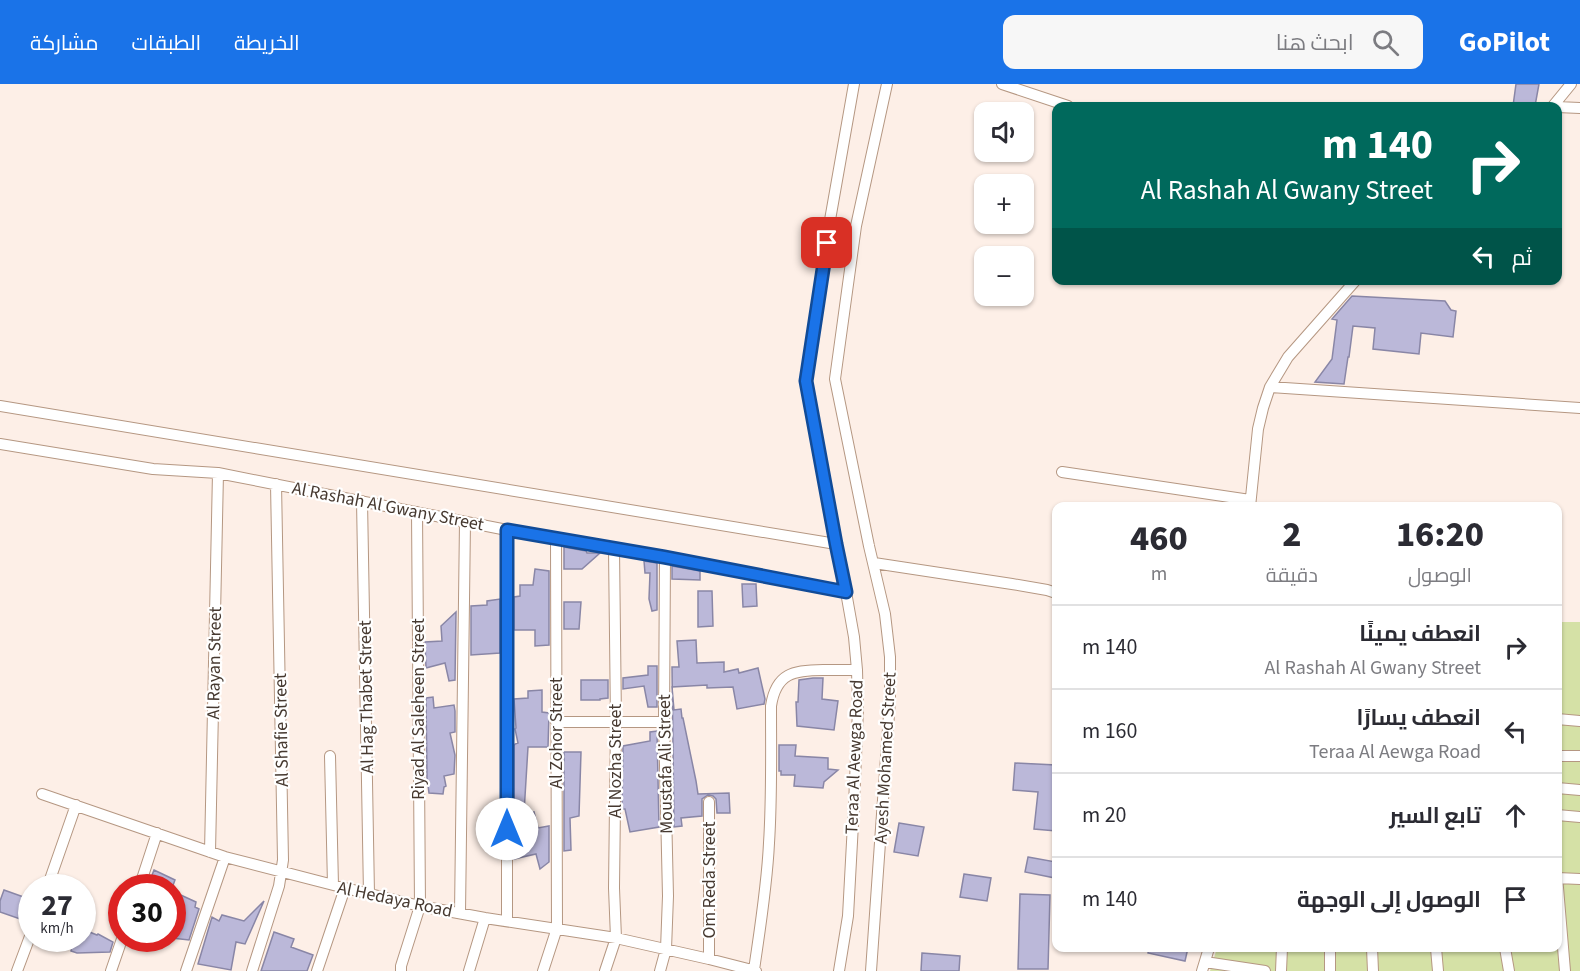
<!DOCTYPE html>
<html lang="ar">
<meta charset="utf-8">
<style>
:root{--surface:#fff;--page:#f7f7f7;--text:#2b2b33;--muted:#7c7c81;--line:#e1e1e2;--accent:#1a73e8}
body{margin:0;font-family:"Source Sans 3",Cairo,sans-serif;background:var(--page);color:var(--text);direction:rtl;height:100vh;display:flex;flex-direction:column;font-size:22px;white-space:nowrap}
*{box-sizing:border-box;margin:0}
p{font-size:20px;color:var(--muted)}
.icon{flex:none;width:33px;height:33px;fill:none;stroke:currentColor;stroke-width:2;stroke-linecap:round;stroke-linejoin:round}
.map{position:relative;flex:1;overflow:hidden;direction:ltr}
.details{position:absolute;left:1052px;top:418px;width:510px;height:450px;display:flex;flex-direction:column;background:var(--surface);border-radius:12px;box-shadow:0 2px 4px #0004;direction:rtl}
.details>*{flex:none}
.hud{position:absolute;left:1052px;top:18px;width:510px;height:183px;border-radius:12px;box-shadow:0 2px 4px #0004;direction:rtl;background:#00695c;color:#fff;overflow:hidden}
.buttons{position:absolute;left:974px;top:18px;display:grid;gap:12px}
.buttons a{display:grid;place-items:center;width:60px;height:60px;border-radius:12px;background:var(--surface);box-shadow:0 2px 4px #0004;font-size:30px}
.speed{position:absolute;left:18px;top:790px;display:flex;gap:12px;font-size:30px;font-weight:700;text-align:center}
.speed>*{display:grid;place-content:center;width:78px;height:78px;border-radius:50%;background:var(--surface);box-shadow:0 2px 4px #0004;line-height:1}
.speed small{font-size:15px;font-weight:400}
.speed .limit{border:9px solid #d22;background:#fff;color:#111}
.pin{position:absolute;display:grid;place-items:center;width:51px;height:51px;color:#fff;margin:-26px;border-radius:12px;box-shadow:0 3px 9px #0006}
.me{position:absolute;width:66px;margin:-33px;rotate:0deg;stroke-linejoin:round;filter:drop-shadow(0 0 4px #0008)}
.turn{display:flex;align-items:center;gap:21px;height:126px;padding:0 30px;font-size:27px}
.turn .icon{width:78px;height:78px;stroke-width:2.5}
.turn b{display:block;font-size:42px;line-height:51px}
.then{display:flex;align-items:center;height:57px;padding:0 30px;background:#0003;gap:12px;font-size:22px}
.eta{display:flex;justify-content:space-evenly;align-items:center;height:102px;text-align:center}
.eta b{font-size:36px;font-weight:800;line-height:42px}
ul{padding:0;list-style:none}
li{display:flex;align-items:center;gap:18px;height:84px;padding:0 30px;border-top:2px solid var(--line)}
li div{flex:1}
li b{display:block;font-size:22px}
li em{font-style:normal}
header{display:flex;align-items:center;gap:36px;box-sizing:border-box;height:84px;padding:0 30px;background:var(--accent);color:#fff}
header strong{font-size:28px}
nav{display:flex;gap:33px;margin-inline-start:auto;font-size:21px}
.search{width:420px;height:54px;background:var(--page);display:flex;align-items:center;gap:15px;box-sizing:border-box;padding:0 21px;border-radius:12px;color:var(--muted);font-size:22px}
.map>svg:first-child{display:block}
</style>
<header>
<strong>GoPilot</strong>
<div class="search"><svg class="icon" aria-label="search" viewBox="0 0 24 24"><circle cx="10" cy="10" r="6"/><path d="M15 15l6 6"/></svg>ابحث هنا</div>
<nav><a>الخريطة</a><a>الطبقات</a><a>مشاركة</a></nav>
</header>
<div class="map">
<svg width="1580" height="887" viewBox="0 0 1580 887">
<rect width="100%" height="100%" fill="#fdefe7"/>
<!-- green -->
<path fill="#d5e1a6" d="M1557 538H1580V887H1210L1217 864H1557Z"/>
<!-- building -->
<path fill="#bbb8d9" stroke="#8986a6" stroke-width="1.5" d="M1516 0H1539L1535 22H1513Z
M1352 212 1445 217 1451 226 1456 227 1453 253 1421 249 1419 270 1373 265 1375 244 1353 242 1349 273H1348L1344 300 1315 298 1332 275 1337 236 1332 235Z
M564 463 586 467 587 469H600L582 485H564Z
M644 477 657 479V526L652 527 649 515 650 489H645Z
M672 482 700 487V496L672 495Z
M535 485 549 487V561L535 562V546H514V513L520 512V501H533Z
M742 500H756L757 522 743 523Z
M698 507H712L713 542 698 543Z
M500 515V569L471 571V522L487 521V517Z
M564 518H581L579 545H564Z
M456 528 455 596 449 597 445 579 426 584 425 558 442 557 441 542Z
M696 556 697 579 724 578V588L738 585 739 589 758 584 765 615 764 620 737 625 733 603 707 604V601L672 603 674 626 681 625 682 634H683L696 697 698 710 729 709 730 729H717L716 715 713 712 708 711 702 715V732L681 734 682 742 674 743 672 583H679L677 557Z
M648 582H657V623H648L644 602 623 605V594L648 591Z
M813 594H823L822 615 838 617 834 646 797 642 796 618H798L799 596Z
M581 596H608V614L600 615V616H581Z
M542 606V628L549 629 548 663H528L524 729H514V662L515 660 518 659 515 645 516 644 514 615 528 614V607Z
M433 613 434 624 454 621 455 627V648L450 649 455 671 454 690 444 692 446 702 444 703 443 710 429 709 427 694 426 614Z
M657 647 659 743 630 748 625 725H622L623 662 650 657V648Z
M779 661H796L795 672 828 674V685L838 686 824 698 823 704 794 702 795 691H781V687H779Z
M564 668H581L579 732 570 734 571 766 564 767Z
M1015 679 1056 681V747L1034 745 1038 708 1013 706Z
M534 728 538 744 549 742V778L540 785 536 770 514 775V763H523L517 732Z
M899 739 924 743 918 772 894 768Z
M1028 773 1056 778 1055 794 1025 788Z
M154 786 175 796 172 804H147Z
M964 790 991 794 987 817 960 813Z
M4 806 32 816 26 837 0 828V817Z
M172 807 196 818 195 823 199 825 189 856 172 854Z
M1020 810 1050 811 1048 885H1018Z
M264 817 245 860 236 858 231 886 198 880 212 833 219 837 222 831 244 837Z
M82 845 97 851 98 850 113 858 110 868 77 869 71 867 73 855H82Z
M274 848 294 855 291 863 313 871 307 887H261Z
M1149 864H1188L1185 877 1148 869Z
M922 869 960 872 959 887H921Z"/>
<g fill="none" stroke-linecap="round" stroke-linejoin="round">
<!-- street casing -->
<g stroke="#b59782" stroke-width="12">
<path id="street" d="M1002 0 1068 22
M1553 22 1571 0
M1557 23 1580 24
M1270 303 1580 324
M0 322 836 460
M0 360 153 385 218 389 507 446 665 473 846 508
M1062 388 1250 416
M362 417 369 810
M1250 423 1258 345 1263 324 1270 303 1288 273 1356 196
M507 446V837
M874 479 1012 500 1047 506 1056 509
M1557 635 1580 637
M556 638H664
M330 672 333 801
M1557 672H1580
M1557 704 1580 706
M42 710 225 773 345 804 420 822 485 834 616 854 709 875 756 887
M709 718V875
M1557 731 1580 733
M210 768 218 389
M1557 792 1565 887
M1557 794 1580 795
M47 804 76 721
M139 804 157 749
M460 829 465 438
M1372 864 1373 887
M1436 864 1438 887
M1505 864 1509 887
M1205 878 1265 887
M754 886C760 844 767 802 769 759 772 713 771 667 771 622 776 589 794 586 823 586 834 586 845 586 857 586
M17 887 32 847
M111 887 122 855
M186 887 225 773
M252 887 279 802 283 776 276 400
M317 887 345 804
M401 887V882L420 822 417 428
M469 887 485 834
M543 887 557 844 556 455
M605 887 616 854 614 804 616 638 614 465
M660 887 666 865 668 812 664 638 665 473
M839 887 848 832 854 721 858 625 857 586 854 553 846 508 836 460 806 297 830 136 854 0
M871 887 890 616V573L885 530 869 462 835 295 856 142 887 0
M1202 887 1209 864
M1281 887 1282 864
M1330 887V864"/>
</g>
<!-- street -->
<use href="#street" stroke="#fff" stroke-width="10"/>
</g>
<g fill="none" stroke-linecap="round" stroke-linejoin="round">
<!-- route casing -->
<g stroke="#114b97" stroke-width="15">
<path id="route" d="M507 745V446L664 473 846 508 836 460 806 297 827 159"/>
</g>
<!-- route -->
<use href="#route" stroke="#1a73e8" stroke-width="10"/>
</g>
<g text-anchor="middle" stroke-width="4.5" stroke-linejoin="round" paint-order="stroke">
<!-- street labels -->
<g font-size="18" fill="#463930" stroke="#fff">
<text transform="translate(388 422) rotate(11)" y="6">Al Rashah Al Gwany Street</text>
<text transform="translate(214 579) rotate(-89)" y="6">Al Rayan Street</text>
<text transform="translate(366 613) rotate(-91)" y="6">Al Hag Thabet Street</text>
<text transform="translate(418 625) rotate(-90)" y="6">Riyad Al Saleheen Street</text>
<text transform="translate(281 646) rotate(-91)" y="6">Al Shafie Street</text>
<text transform="translate(556 649) rotate(-90)" y="6">Al Zohor Street</text>
<text transform="translate(854 673) rotate(-88)" y="6">Teraa Al Aewga Road</text>
<text transform="translate(885 674) rotate(-87)" y="6">Ayesh Mohamed Street</text>
<text transform="translate(615 677) rotate(-90)" y="6">Al Nozha Street</text>
<text transform="translate(665 680) rotate(-91)" y="6">Moustafa Ali Street</text>
<text transform="translate(709 796) rotate(-90)" y="6">Om Reda Street</text>
<text transform="translate(395 815) rotate(12)" y="6">Al Hedaya Road</text>
</g>
</g>
</svg>
<div class="buttons">
<a><svg class="icon" aria-label="sound" viewBox="0 0 24 24"><path d="M4 9h4l5-4v14l-5-4H4zM17 9q2 3 0 6"/></svg></a>
<a>+</a>
<a>−</a>
</div>
<div class="speed"><div>27<small>km/h</small></div><div class="limit">30</div></div>
<div class="pin" style="left:827px;top:159px;background:#d93025"><svg class="icon" aria-label="arrive" viewBox="0 0 24 24"><path d="M6 21V4h12l-3 4 3 4H6"/></svg></div>
<svg class="me" style="left:507px;top:745px" viewBox="-20 -20 40 40"><circle r="19" fill="#fff"/><path d="M0-13L10 11 0 6-10 11z" fill="#1a73e8"/></svg>
<div class="hud">
<div class="turn"><svg class="icon" aria-label="right" viewBox="0 0 24 24"><path d="M7 20v-9h11M14 6l5 5-5 5"/></svg><div><b>140 m</b>Al Rashah Al Gwany Street</div></div>
<div class="then">ثم<svg class="icon" aria-label="left" viewBox="0 0 24 24"><path d="M17 20v-9H6M10 6l-5 5 5 5"/></svg></div>
</div>
<section class="details">
<div class="eta">
<div><b>16:20</b><p>الوصول</p></div>
<div><b>2</b><p>دقيقة</p></div>
<div><b>460</b><p>m</p></div>
</div>
<ul>
<li><svg class="icon" aria-label="right" viewBox="0 0 24 24"><path d="M7 20v-9h11M14 6l5 5-5 5"/></svg><div><b>انعطف يمينًا</b><p>Al Rashah Al Gwany Street</p></div><em>140 m</em></li>
<li><svg class="icon" aria-label="left" viewBox="0 0 24 24"><path d="M17 20v-9H6M10 6l-5 5 5 5"/></svg><div><b>انعطف يسارًا</b><p>Teraa Al Aewga Road</p></div><em>160 m</em></li>
<li><svg class="icon" aria-label="ahead" viewBox="0 0 24 24"><path d="M12 20V5M6 11l6-6 6 6"/></svg><div><b>تابع السير</b></div><em>20 m</em></li>
<li><svg class="icon" aria-label="arrive" viewBox="0 0 24 24"><path d="M6 21V4h12l-3 4 3 4H6"/></svg><div><b>الوصول إلى الوجهة</b></div><em>140 m</em></li>
</ul>
</section>
</div>
